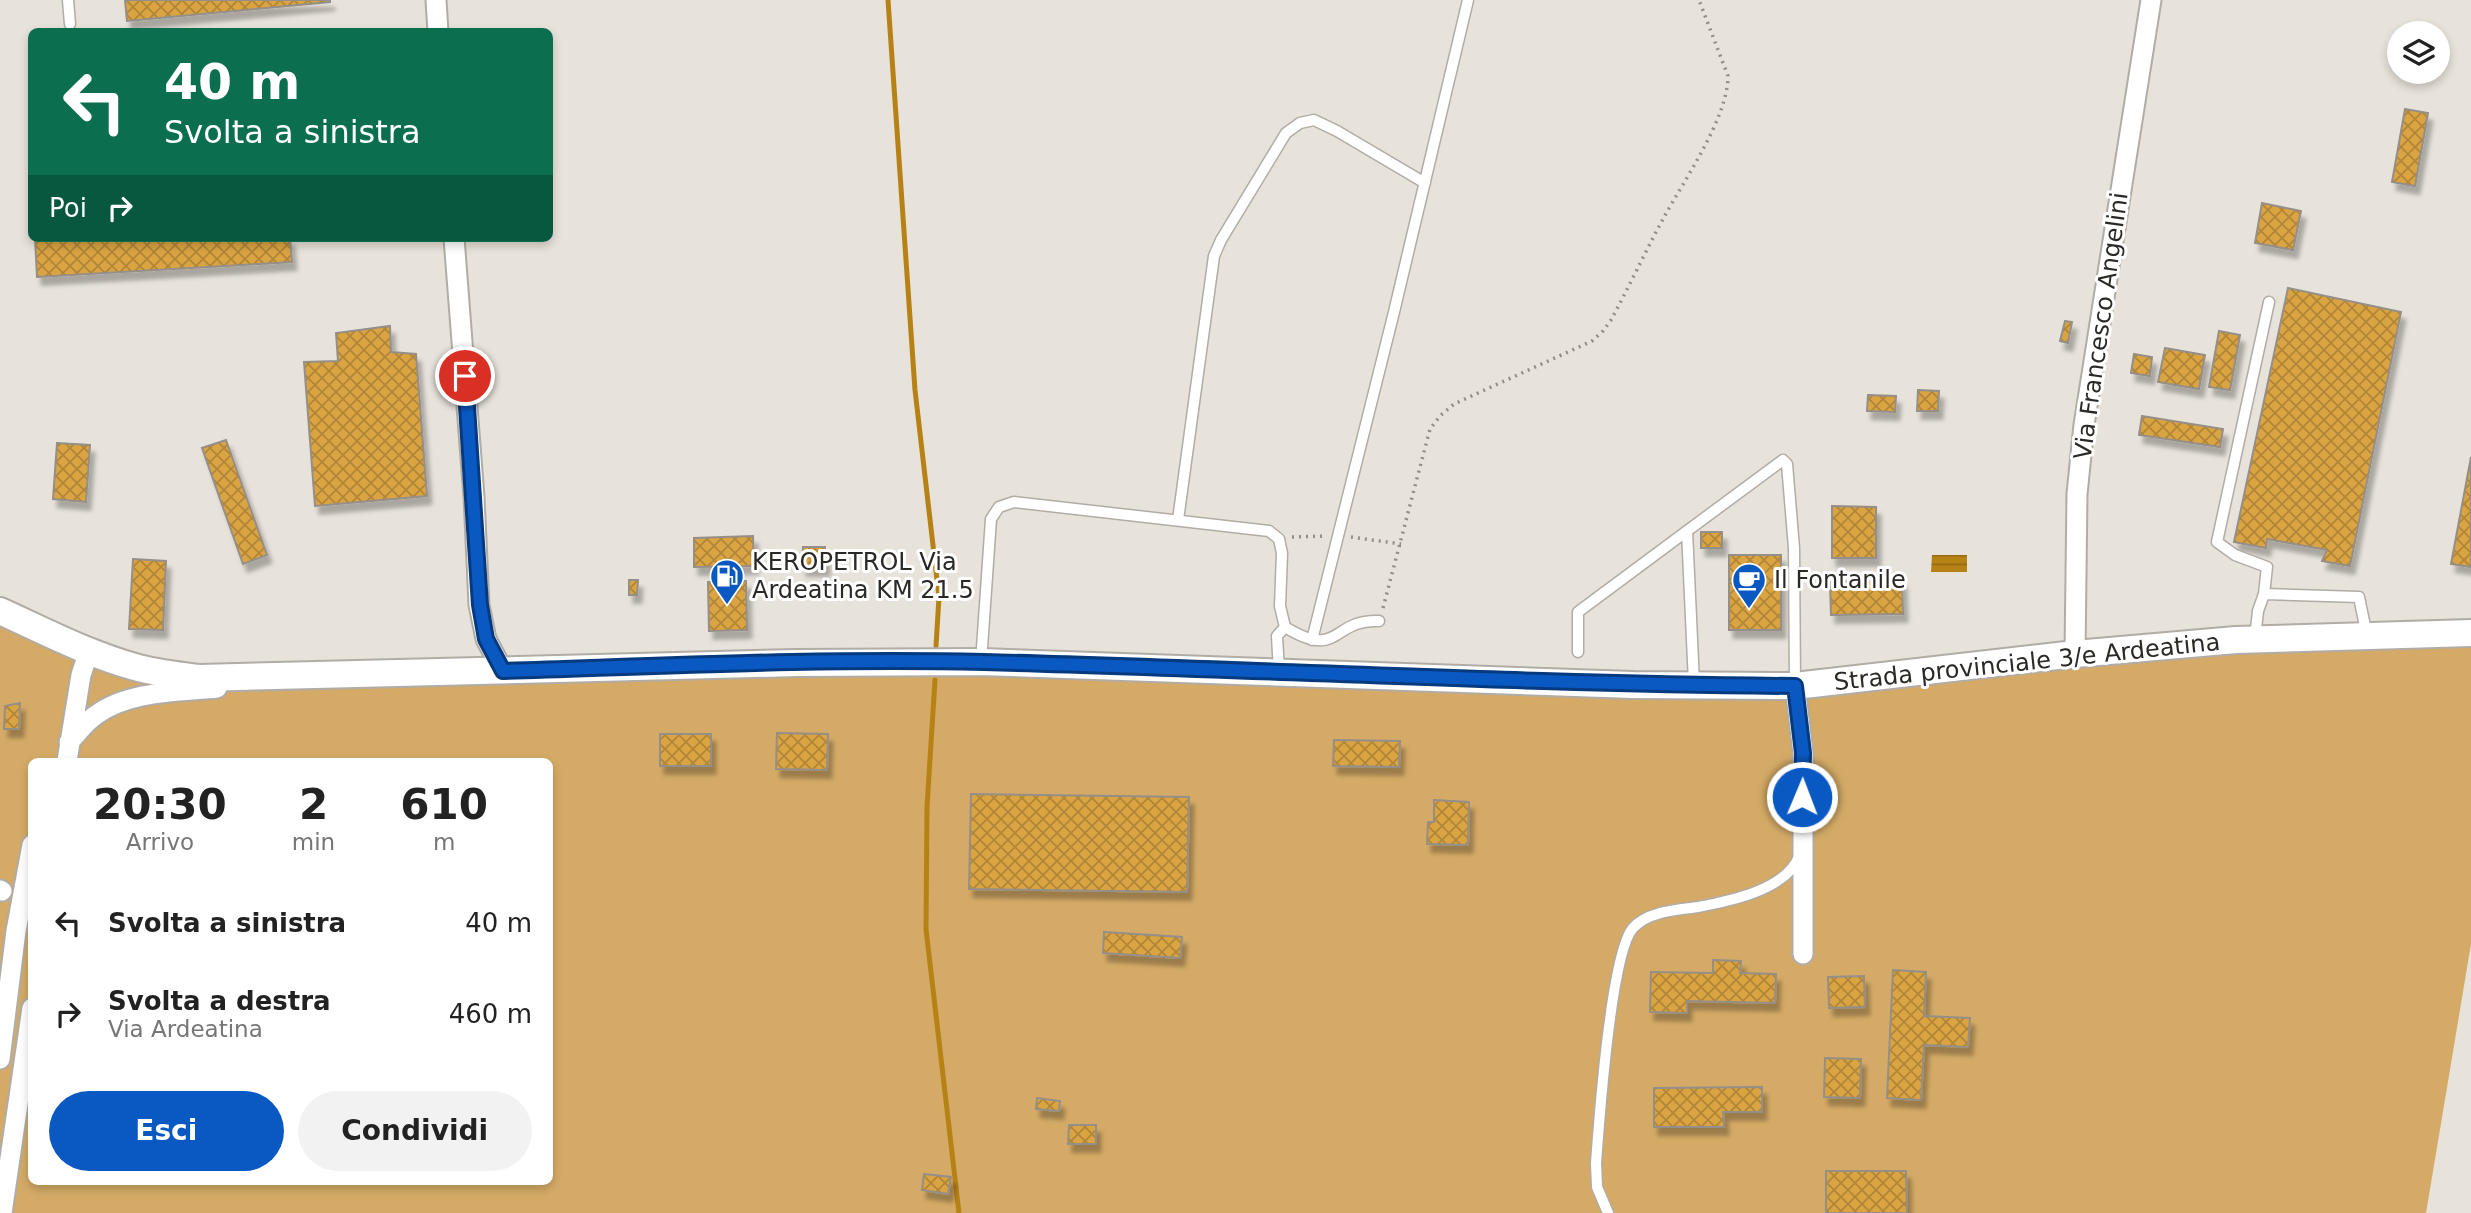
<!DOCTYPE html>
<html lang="it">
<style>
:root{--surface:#fff;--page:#f2f2f2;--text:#222;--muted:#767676;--accent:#0a59c3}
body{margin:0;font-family:"DejaVu Sans",sans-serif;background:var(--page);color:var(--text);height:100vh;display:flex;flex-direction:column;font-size:26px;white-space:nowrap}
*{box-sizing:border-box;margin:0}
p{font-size:23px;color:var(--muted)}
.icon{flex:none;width:38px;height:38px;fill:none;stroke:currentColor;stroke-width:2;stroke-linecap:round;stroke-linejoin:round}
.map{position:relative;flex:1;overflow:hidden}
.sheet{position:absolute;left:28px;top:758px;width:525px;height:427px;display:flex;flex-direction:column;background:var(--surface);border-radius:10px;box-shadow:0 4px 10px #0003}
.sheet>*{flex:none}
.guide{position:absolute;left:28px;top:28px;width:525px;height:214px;border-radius:10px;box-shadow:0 4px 10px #0003;background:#0b6e4f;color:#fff;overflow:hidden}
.controls{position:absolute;left:2387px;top:21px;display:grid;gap:14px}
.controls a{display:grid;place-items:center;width:63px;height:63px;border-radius:50%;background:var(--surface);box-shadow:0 4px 10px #0003;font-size:35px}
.pin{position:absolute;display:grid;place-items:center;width:60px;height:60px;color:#fff;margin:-30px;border:4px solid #fff;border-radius:50%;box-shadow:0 2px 7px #0007}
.me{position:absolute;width:77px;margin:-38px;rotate:1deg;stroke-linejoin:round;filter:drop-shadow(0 0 5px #0008)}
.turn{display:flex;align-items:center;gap:24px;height:147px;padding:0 21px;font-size:32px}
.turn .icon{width:91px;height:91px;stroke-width:2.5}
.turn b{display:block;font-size:49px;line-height:60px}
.then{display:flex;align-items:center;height:66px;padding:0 21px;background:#0003;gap:14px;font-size:26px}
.eta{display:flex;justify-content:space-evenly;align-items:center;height:119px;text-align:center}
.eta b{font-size:42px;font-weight:700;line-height:49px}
.button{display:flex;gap:14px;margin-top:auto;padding:14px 21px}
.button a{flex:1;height:80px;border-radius:42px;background:var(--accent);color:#fff;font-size:28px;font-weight:700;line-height:80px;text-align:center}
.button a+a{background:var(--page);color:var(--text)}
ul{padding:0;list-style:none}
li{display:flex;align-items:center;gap:21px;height:91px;padding:0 21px}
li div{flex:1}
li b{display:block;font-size:26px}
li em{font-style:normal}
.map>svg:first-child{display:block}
</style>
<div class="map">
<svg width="2471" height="1213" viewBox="0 0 2471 1213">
<defs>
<pattern id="water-rules" width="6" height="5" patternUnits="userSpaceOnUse" patternTransform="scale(1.75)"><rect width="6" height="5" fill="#b78215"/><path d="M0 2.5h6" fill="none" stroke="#956a13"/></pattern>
<pattern id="building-cross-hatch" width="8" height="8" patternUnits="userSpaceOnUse" patternTransform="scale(1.75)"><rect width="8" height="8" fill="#daa443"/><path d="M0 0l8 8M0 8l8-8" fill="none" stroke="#b18638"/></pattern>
<filter id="shadow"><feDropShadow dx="4.5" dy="8" stdDeviation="2" flood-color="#0004"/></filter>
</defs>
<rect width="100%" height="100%" fill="#e7e2da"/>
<!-- grass -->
<path fill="#d4aa66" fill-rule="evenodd" d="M0 626 86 662 324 676 981 662 1694 686 2471 633V944L2426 1213H0ZM32 761H550V1181H32Z"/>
<!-- water -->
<path fill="url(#water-rules)" d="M1932 555H1967V572H1931Z"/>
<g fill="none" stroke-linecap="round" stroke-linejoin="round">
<!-- stream -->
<path stroke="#b78215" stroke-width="5" d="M888 0 915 390 939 597 936 646
M935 680 927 807 926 929 959 1213"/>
</g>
<!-- building -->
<path fill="url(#building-cross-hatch)" stroke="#948f88" stroke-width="2" filter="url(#shadow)" d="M125 0H330V2L127 21Z
M2405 109 2428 113 2415 186 2392 182Z
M2262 203 2301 211 2293 250 2255 243Z
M35 238H290L292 262 37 277Z
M2288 288 2401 312 2350 566 2322 561 2327 550 2267 539 2266 548 2234 542Z
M2065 321 2072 322 2068 343 2060 341Z
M390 326 391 352 416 354 427 496 315 506 304 362 338 361 336 333Z
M2219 331 2240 335 2230 390 2209 387Z
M2165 348 2205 355 2199 389 2158 382Z
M2134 354 2152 357 2150 376 2131 373Z
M1918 390 1939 391 1938 411H1917Z
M1868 395 1896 396 1895 412 1867 411Z
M2142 416 2223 429 2220 447 2139 435Z
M226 440 267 555 243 564 202 448Z
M57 443 90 445 86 502 53 499Z
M2471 457V567L2451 564Z
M1832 506 1876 507V558H1832Z
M1701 532H1722V548H1701Z
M753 536 754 566 694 567V538Z
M803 547H825V568H802Z
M1729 555H1781V630H1729Z
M133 559 166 561 163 630 129 629Z
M629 580H638L637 595H629Z
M1902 580 1903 614 1831 615 1830 582Z
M746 581 747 630 709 631 708 582Z
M20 703 19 729H4L5 706Z
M777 733 828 734 827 770 776 769Z
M660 734H711V766H660Z
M1334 740 1400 741 1399 767 1333 766Z
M971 794 1189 797 1187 892 969 889Z
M1434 800 1469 802 1468 845 1427 844 1428 822H1434Z
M1104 932 1182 937 1180 958 1103 953Z
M1713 960 1741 961 1740 973 1776 974 1775 1003 1687 1001V1013L1650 1012 1651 972 1713 973Z
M1893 970 1926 972 1924 1016 1970 1018 1968 1047 1924 1045 1921 1100 1887 1098Z
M1864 976 1865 1007 1829 1008 1828 977Z
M1825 1058 1861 1059 1860 1098 1824 1097Z
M1762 1087V1112H1723L1724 1127H1654V1088Z
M1037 1098 1060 1101 1059 1111 1036 1109Z
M1069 1125H1096V1144H1068Z
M1826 1171H1906L1907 1213H1826Z
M924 1174 951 1177 948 1194 922 1190Z"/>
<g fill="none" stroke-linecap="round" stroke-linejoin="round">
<!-- lane casing -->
<g stroke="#b1aca5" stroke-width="13">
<path id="lane" d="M68 0 70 24
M1178 520 1214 256 1221 240 1286 133 1300 123 1314 120 1337 131 1425 183
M2264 594 2267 567 2235 555 2217 542 2269 302
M2255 638 2258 611 2264 594 2359 597 2367 636
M1312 640 1394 312 1468 0
M1578 652V612L1687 531
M981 662 991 519 999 507 1014 502 1269 531 1279 539 1282 553 1280 606 1285 627C1340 661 1331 619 1379 621
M1279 672 1277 636 1285 627
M1694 683 1687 531 1783 460 1787 464 1794 548 1795 686
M1608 1213 1597 1187 1596 1163C1599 1122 1611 953 1633 928 1648 911 1678 910 1698 907 1730 901 1785 890 1799 857"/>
</g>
<!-- street casing -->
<g stroke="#b1aca5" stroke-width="23">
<path id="street" d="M436 0 438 32
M454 238 474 497 479 605 486 639 503 671
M2075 654 2077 494 2084 425 2151 0
M1795 686 1803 753V954
M69 742C78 733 85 722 96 715 128 691 178 692 217 688
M67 761 81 675 89 651
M0 890 2 891
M0 1059 16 931 32 845
M2 1213 32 1008"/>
</g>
<!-- secondary casing -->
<g stroke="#b1aca5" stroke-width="30">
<path id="secondary" d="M0 611C44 631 88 654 135 667 155 673 177 675 199 678L797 663 981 662 1633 685 1795 686 2075 654 2236 640 2471 633"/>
</g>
<!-- path -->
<path stroke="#918e88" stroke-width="3.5" stroke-dasharray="2 5" stroke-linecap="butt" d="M1292 537 1326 536
M1351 537 1401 544
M1383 608 1430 429 1440 416 1454 404 1592 341 1603 331 1611 320C1629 287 1645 252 1663 219 1684 180 1728 118 1728 76L1699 0"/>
<!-- lane -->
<use href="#lane" stroke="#fff" stroke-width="10"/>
<!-- street -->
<use href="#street" stroke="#fff" stroke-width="19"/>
<!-- secondary -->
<use href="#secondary" stroke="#fff" stroke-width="26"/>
</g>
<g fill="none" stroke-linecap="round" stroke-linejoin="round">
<!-- route casing -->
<g stroke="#063a7f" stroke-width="18">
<path id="route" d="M465 376 480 605 486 639 503 671C663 666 824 658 984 662 1254 669 1524 684 1795 686L1803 753 1802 797"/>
</g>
<!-- route -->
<use href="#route" stroke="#0a59c3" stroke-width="12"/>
</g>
<!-- icons -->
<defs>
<g id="fuel-pin" transform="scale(1.75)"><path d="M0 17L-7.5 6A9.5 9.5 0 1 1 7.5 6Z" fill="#0a59c3" stroke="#fff"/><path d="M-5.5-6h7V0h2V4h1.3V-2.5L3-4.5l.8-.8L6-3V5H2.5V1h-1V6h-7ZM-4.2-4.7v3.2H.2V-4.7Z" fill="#fff"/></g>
<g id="cafe-pin" transform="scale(1.75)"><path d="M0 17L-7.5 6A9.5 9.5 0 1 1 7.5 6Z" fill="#0a59c3" stroke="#fff"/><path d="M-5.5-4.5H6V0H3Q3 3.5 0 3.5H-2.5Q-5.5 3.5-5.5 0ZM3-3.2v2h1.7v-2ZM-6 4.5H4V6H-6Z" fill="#fff"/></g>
</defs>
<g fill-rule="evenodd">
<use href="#fuel-pin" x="727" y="576"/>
<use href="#cafe-pin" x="1749" y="580"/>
</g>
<g text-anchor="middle" stroke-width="6" stroke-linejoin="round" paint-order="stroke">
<!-- street labels -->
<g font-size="24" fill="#2a2926" stroke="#fff">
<text transform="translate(2101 326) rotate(-82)" y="8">Via Francesco Angelini</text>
<text transform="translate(2027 662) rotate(-6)" y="8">Strada provinciale 3/e Ardeatina</text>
</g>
<!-- poi labels -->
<g font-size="24" fill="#2a2926" stroke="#fff" text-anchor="start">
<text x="752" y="570">KEROPETROL Via<tspan x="752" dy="28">Ardeatina KM 21.5</tspan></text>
<text x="1774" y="588">Il Fontanile</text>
</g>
</g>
</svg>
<div class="controls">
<a><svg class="icon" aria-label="layers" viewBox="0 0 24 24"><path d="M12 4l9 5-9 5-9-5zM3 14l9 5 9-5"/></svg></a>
</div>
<div class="pin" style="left:465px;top:376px;background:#d93025"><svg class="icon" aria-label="arrive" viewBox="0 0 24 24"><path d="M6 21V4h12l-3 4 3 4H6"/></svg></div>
<svg class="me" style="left:1802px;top:797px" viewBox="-20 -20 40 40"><circle r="17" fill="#0a59c3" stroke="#fff" stroke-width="3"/><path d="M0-11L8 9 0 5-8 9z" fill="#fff"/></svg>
<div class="guide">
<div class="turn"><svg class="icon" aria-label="left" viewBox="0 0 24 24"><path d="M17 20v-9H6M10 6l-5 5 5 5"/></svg><div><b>40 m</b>Svolta a sinistra</div></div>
<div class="then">Poi<svg class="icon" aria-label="right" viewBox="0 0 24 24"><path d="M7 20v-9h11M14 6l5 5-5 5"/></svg></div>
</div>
<section class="sheet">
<div class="eta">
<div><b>20:30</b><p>Arrivo</p></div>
<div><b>2</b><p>min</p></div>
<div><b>610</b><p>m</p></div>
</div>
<ul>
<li><svg class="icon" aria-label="left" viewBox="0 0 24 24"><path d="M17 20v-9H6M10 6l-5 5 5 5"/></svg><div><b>Svolta a sinistra</b></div><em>40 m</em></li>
<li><svg class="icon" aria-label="right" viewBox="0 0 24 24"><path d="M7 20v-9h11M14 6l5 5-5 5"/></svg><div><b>Svolta a destra</b><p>Via Ardeatina</p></div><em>460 m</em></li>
</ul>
<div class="button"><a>Esci</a><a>Condividi</a></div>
</section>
</div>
